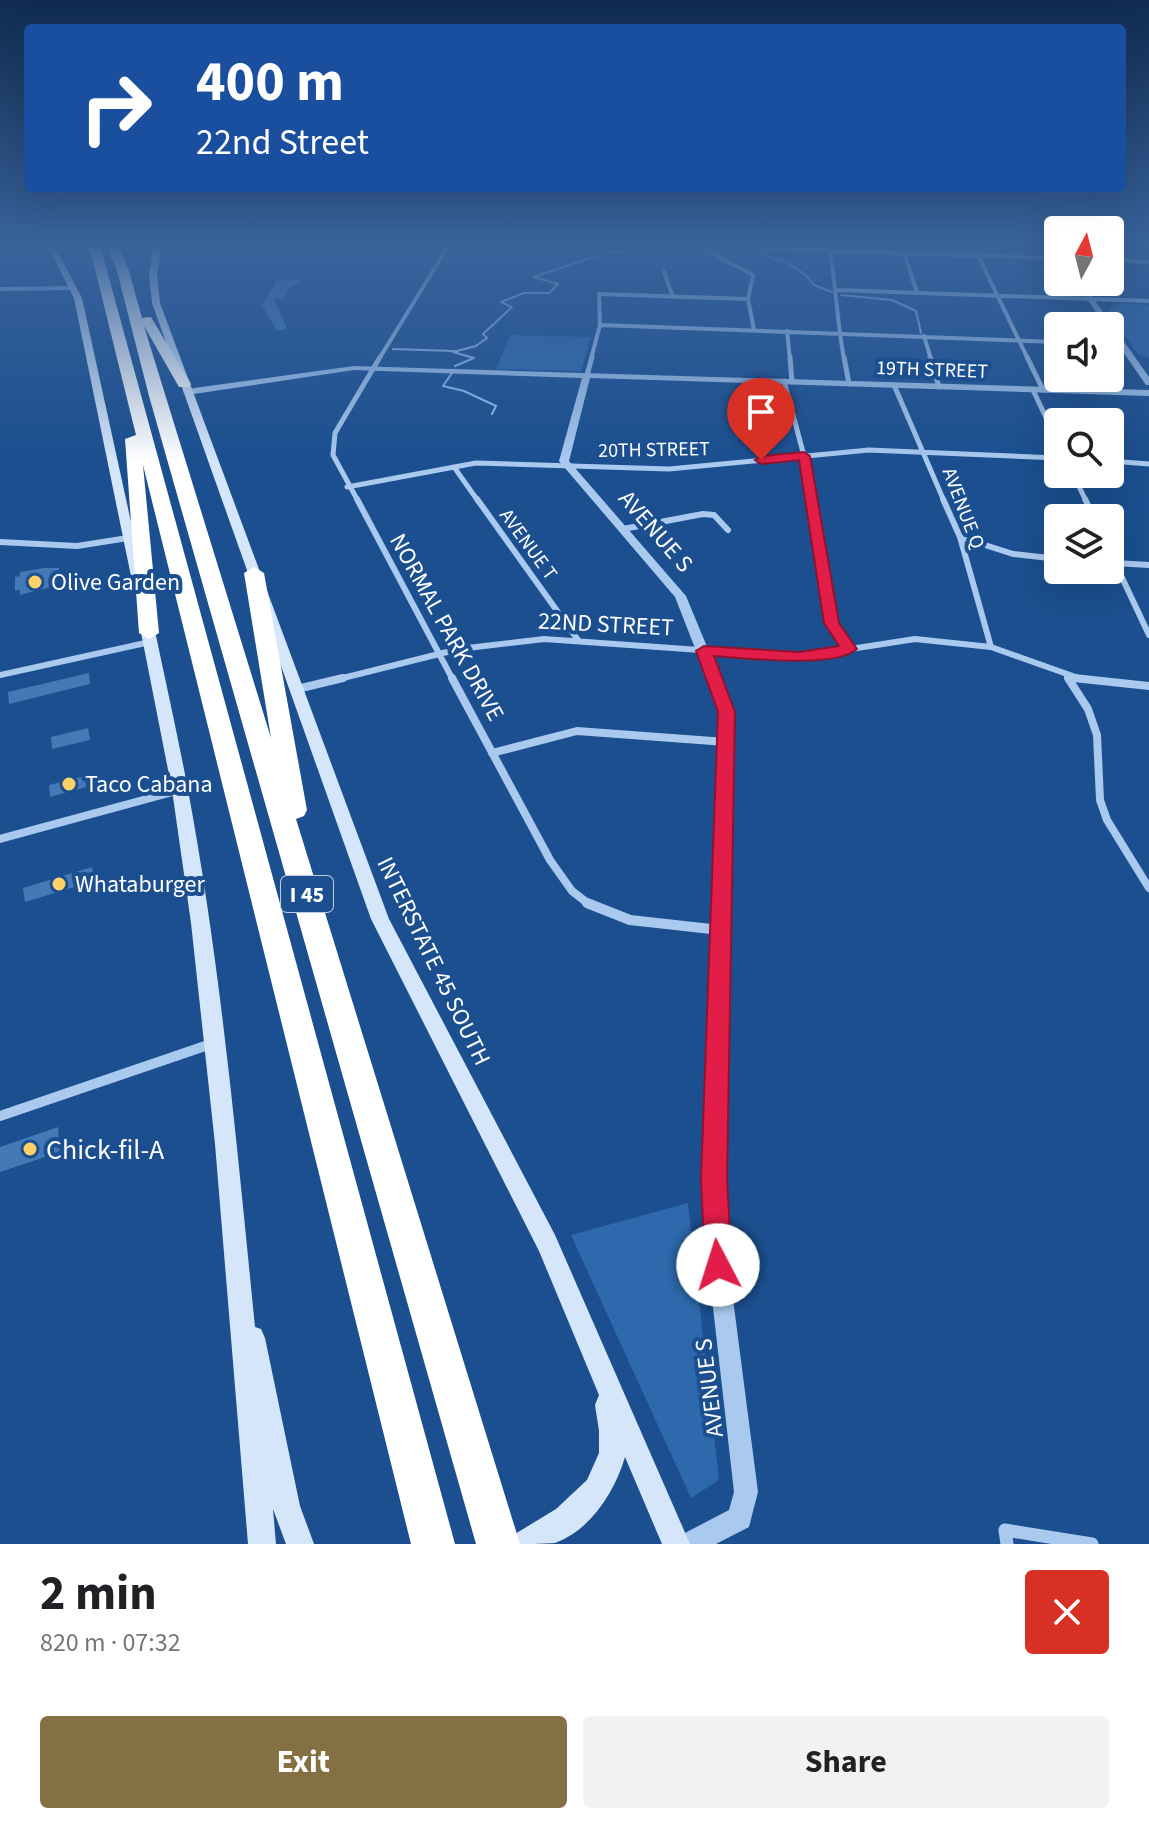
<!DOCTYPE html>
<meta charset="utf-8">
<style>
:root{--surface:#fff;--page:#f2f2f2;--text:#202124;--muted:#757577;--accent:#847042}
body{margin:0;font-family:"Source Sans 3",sans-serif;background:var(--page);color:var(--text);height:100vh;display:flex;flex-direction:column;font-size:30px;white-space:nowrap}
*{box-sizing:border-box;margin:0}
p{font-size:26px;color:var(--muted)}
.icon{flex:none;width:44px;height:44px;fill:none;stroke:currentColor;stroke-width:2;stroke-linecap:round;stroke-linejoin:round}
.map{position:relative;height:1544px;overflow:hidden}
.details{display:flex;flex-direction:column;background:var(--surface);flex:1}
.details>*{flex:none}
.banner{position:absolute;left:24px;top:24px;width:1102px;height:168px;border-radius:8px;box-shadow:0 8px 32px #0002;background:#1a4fa0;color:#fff;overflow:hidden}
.needle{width:52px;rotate:7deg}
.tools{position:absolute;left:1044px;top:216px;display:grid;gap:16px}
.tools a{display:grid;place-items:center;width:80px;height:80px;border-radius:8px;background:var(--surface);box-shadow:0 8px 32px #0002;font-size:40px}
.pin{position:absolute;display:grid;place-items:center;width:68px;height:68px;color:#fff;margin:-82px -34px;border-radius:50% 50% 50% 0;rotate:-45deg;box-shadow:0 0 8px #0007}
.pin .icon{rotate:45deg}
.me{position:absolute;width:88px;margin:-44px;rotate:355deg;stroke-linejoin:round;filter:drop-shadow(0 0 6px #0008)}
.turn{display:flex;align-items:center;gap:28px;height:168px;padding:0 40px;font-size:36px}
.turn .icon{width:104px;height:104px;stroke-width:2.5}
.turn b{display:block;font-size:56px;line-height:68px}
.round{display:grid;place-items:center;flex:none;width:84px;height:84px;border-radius:8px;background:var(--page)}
.overview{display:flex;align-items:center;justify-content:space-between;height:136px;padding:0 40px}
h1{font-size:48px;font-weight:700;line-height:60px}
.cta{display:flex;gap:16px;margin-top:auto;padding:16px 40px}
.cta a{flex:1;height:92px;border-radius:8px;background:var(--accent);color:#fff;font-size:32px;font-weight:700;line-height:92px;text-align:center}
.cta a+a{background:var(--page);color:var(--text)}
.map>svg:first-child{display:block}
</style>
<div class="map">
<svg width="1149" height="1544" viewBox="0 0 1149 1544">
<rect width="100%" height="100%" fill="#1b4f8f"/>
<!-- green -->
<path fill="#2e69ad" d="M1120 304 1149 305V358L1138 354 1108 312 1110 307Z
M510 335 591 337 581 371 496 369Z
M688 1203 719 1480 691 1498 571 1235Z"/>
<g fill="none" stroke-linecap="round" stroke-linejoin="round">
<!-- stream -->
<path stroke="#9cc4f0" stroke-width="2" d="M732 245 788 263 807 276 814 285 832 292
M841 295 892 300 916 311 921 333
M393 349 454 351
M455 366 474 358 453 352 476 346 487 338 483 334 512 307 501 302 524 293H549L558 284 534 277 605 253 632 251 631 245
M452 373 443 386 464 391 496 406 492 414"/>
</g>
<!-- building -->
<path fill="#4478b7" d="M277 280H304L288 288 284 299H274L287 329 277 331 262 305Z
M44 568H59V578L55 579V586L20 595V590L15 591V577L20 576V572Z
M89 673 90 684 9 704 8 692Z
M88 728 90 740 52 749 51 737Z
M85 776 86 787 50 797 49 785Z
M92 867 94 881 25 902 23 888Z
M58 1127 60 1152 0 1172V1147Z"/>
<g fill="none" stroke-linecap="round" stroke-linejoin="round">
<!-- minor-far5 -->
<path stroke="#a9c9ee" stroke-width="4" d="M901 245 917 292
M973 245 1028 359
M829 247C836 285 837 321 844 359
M766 249 1058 258
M705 250 753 275 748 299 754 330
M664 272 673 297
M0 289 74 288
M837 290 1149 301
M600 325 1058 342
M787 331 790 359
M924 336 931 359
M1110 344H1121
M379 359 449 245
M591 359 600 325 599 294 748 299"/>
<!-- minor-far4 -->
<path stroke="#a9c9ee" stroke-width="5" d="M790 357 792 382
M844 357 849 384
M930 357 939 387
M1027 357 1043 390
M587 375 592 357
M784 381 804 456 811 501
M894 385 944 501
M1033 390 1058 443
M1110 461 1149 464
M454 467 478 501
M1073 474 1086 501
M347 487 476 463 669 469 869 450 1058 458
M358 501 333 455 335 433 380 357"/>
<!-- minor-far3 -->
<path stroke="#a9c9ee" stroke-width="6" d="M357 499 453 680
M477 499 578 640
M811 499 831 623 849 649
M943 499 960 537 991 647
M1085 499 1094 518
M623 529 703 514 714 515 728 530
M960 537 1013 554 1058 559
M0 542 77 546 128 538
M1110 552 1149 635
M1114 563 1149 565
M0 675 150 642
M1067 676 1069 680
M335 680 459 649 544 639 799 657 915 639 991 647 1084 680"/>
<!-- minor-far2 -->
<path stroke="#a9c9ee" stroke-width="8" d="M452 678 550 860 572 891 590 905
M1068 678 1088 709 1097 735 1100 800 1107 820 1149 888
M1074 678 1149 686
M297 689 343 678
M492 753 577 731 726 742
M0 839 180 790"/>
<!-- minor-far1 -->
<path stroke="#a9c9ee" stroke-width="10" d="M587 903 630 920 720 930
M0 1116 211 1044"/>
<!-- minor -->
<path stroke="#a9c9ee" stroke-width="13" d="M1007 1544 1005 1530 1092 1544"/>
<!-- tertiary -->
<path fill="#a9c9ee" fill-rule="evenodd" d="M1051 245H1057L1058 253 1056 252Z
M1110 258 1149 260V264L1110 262Z
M1076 282H1082L1149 377V385H1146L1110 333V326H1105Z
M354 366 1149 390V396L590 378 569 461 686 596 734 712 725 1237 758 1492 749 1527 716 1544H677L681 1535 729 1510 734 1492 705 1237 720 712 675 597 559 461 582 378 354 370 187 395 183 392 187 389Z"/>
<!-- secondary -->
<path fill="#d6e6fa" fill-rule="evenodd" d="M47 245H54L82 298 145 586 144 589H134L133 586 74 298Z
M154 245H162L157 274 160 303 389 919 555 1235 690 1544H662L625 1457C615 1491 591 1530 555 1543 543 1544 523 1544 511 1544L515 1534 556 1509 587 1480 599 1453V1431L595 1405 599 1395 539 1251 371 919 152 303 149 274Z
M145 613 152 617C164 674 177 732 188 790 221 967 237 1147 255 1327L261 1329 265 1338 300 1506 314 1544H286L273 1509 276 1544H248L215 1144 191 923 172 790 138 617Z"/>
<!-- motorway -->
<path fill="#fff" fill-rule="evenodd" d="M89 245H100L455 1544H411L143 465 159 633 149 639 139 633 125 439 136 435Z
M107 245H118L129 271 142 318 151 317 191 384 189 387H179L144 326 271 738 244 573 254 567 264 573 307 810 304 816 296 819 520 1544H476L149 396 117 271Z"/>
</g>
<!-- sky -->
<linearGradient id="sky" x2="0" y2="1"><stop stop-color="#0f2b4f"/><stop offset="0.53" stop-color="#39639b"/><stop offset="1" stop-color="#39639b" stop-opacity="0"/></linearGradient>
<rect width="1149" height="462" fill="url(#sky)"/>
<!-- route -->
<path fill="#e11d48" stroke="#92132f" stroke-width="2" d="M804 452 810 456 839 623 857 649C835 669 744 658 714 656L735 712 727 1180 732 1265 728 1275 718 1279 709 1275 705 1265 701 1180 718 712 696 651 704 646 799 652 839 646 824 623 799 460 761 464 755 460 761 456Z"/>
<!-- markers -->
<g fill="#ffd166" stroke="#1b4f8f" stroke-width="3">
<circle cx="35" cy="582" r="8"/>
<circle cx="69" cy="784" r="8"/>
<circle cx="59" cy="884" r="8"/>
<circle cx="30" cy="1149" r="8"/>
</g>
<g text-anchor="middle" stroke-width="8" stroke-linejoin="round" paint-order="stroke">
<!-- far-street labels -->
<g font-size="20" fill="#fff" stroke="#1b4f8f">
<text transform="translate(932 369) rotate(2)" y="7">19TH STREET</text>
<text transform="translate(654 449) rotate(-1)" y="7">20TH STREET</text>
<text transform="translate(964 508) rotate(69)" y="7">AVENUE Q</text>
<text transform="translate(529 544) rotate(54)" y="7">AVENUE T</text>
</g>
<!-- shield labels -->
<rect fill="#1b4f8f" stroke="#bbcadd" stroke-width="2" x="281" y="876" width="52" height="36" rx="6"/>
<g font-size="22" font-weight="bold" fill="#fff">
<text x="307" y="902">I 45</text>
</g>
<!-- street labels -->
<g font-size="24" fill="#fff" stroke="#1b4f8f">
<text transform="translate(656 531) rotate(49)" y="8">AVENUE S</text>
<text transform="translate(606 624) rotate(3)" y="8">22ND STREET</text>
<text transform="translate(447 627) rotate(61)" y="8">NORMAL PARK DRIVE</text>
<text transform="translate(434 961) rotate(64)" y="8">INTERSTATE 45 SOUTH</text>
<text transform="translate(709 1388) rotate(-97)" y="8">AVENUE S</text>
</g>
<!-- poi labels -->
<g font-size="24" fill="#fff" stroke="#1b4f8f" text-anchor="start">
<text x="51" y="590">Olive Garden</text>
<text x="85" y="792">Taco Cabana</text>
<text x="75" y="892">Whataburger</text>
</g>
<!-- near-poi labels -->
<g font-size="28" fill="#fff" stroke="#1b4f8f" text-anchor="start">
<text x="46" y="1159">Chick-fil-A</text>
</g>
</g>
</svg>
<div class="tools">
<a><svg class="needle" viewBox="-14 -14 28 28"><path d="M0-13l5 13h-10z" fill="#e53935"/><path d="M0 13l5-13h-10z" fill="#757577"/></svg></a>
<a><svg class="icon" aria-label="sound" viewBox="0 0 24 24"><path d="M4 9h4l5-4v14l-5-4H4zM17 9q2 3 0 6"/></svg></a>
<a><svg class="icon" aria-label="search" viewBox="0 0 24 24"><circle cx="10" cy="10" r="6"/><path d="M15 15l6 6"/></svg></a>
<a><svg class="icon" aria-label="layers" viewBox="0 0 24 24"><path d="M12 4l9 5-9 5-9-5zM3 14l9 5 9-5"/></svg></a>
</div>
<div class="pin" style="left:761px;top:460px;background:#d93025"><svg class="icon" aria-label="arrive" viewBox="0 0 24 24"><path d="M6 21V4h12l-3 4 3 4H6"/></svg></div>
<svg class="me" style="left:718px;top:1265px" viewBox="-20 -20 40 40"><circle r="19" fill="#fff"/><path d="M0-13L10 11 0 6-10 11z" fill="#e11d48"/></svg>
<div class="banner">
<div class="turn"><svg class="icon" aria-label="right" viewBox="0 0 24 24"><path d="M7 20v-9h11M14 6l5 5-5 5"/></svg><div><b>400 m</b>22nd Street</div></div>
</div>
</div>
<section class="details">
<div class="overview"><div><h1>2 min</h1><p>820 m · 07:32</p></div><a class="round" style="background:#d93025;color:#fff"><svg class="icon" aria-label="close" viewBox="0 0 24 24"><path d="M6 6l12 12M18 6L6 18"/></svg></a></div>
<div class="cta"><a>Exit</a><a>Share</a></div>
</section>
